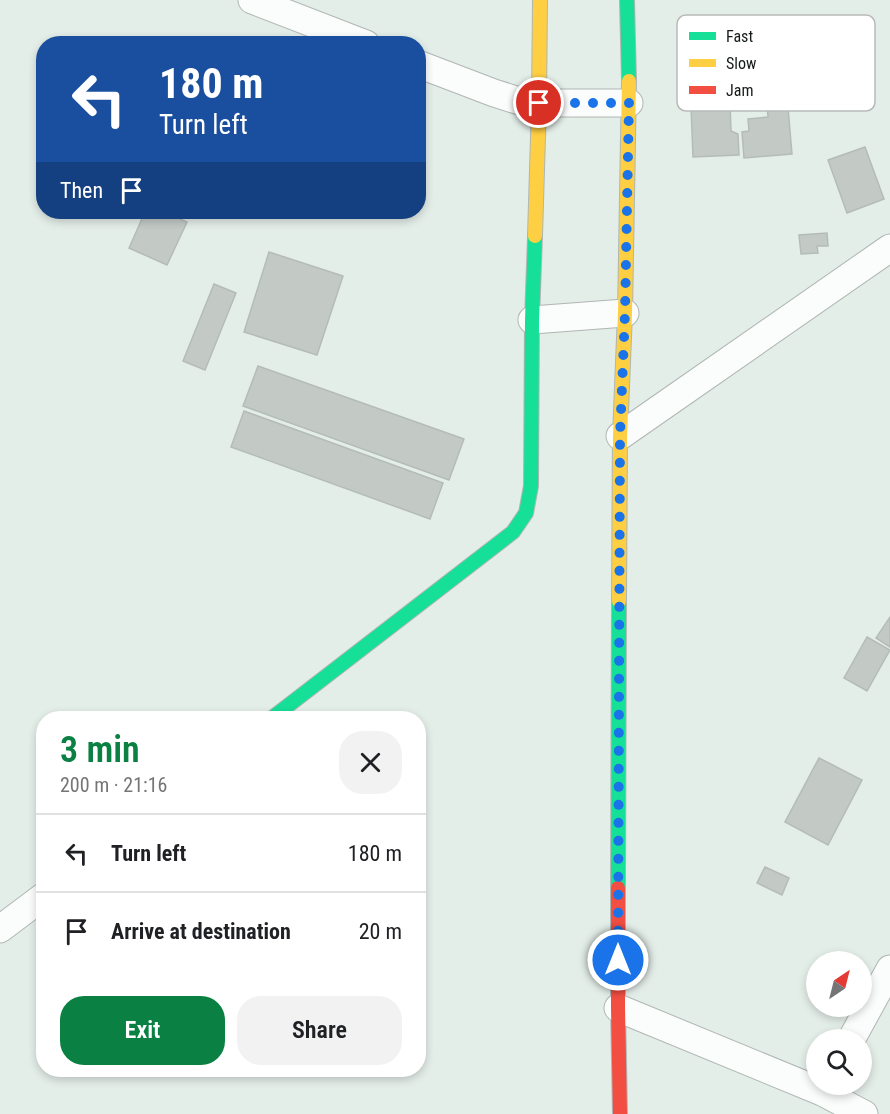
<!DOCTYPE html>
<meta charset="utf-8">
<style>
:root{--surface:#fff;--page:#f2f2f2;--text:#202124;--muted:#757577;--line:#e0e0e0;--accent:#0b8043}
body{margin:0;font-family:"Roboto Condensed",sans-serif;background:var(--page);color:var(--text);height:100vh;display:flex;flex-direction:column;font-size:22px;white-space:nowrap}
*{box-sizing:border-box;margin:0}
p{font-size:20px;color:var(--muted)}
.icon{flex:none;width:33px;height:33px;fill:none;stroke:currentColor;stroke-width:2;stroke-linecap:round;stroke-linejoin:round}
.map{position:relative;flex:1;overflow:hidden}
.details{position:absolute;left:36px;top:711px;width:390px;height:366px;display:flex;flex-direction:column;background:var(--surface);border-radius:24px;box-shadow:0 3px 9px #0003}
.details>*{flex:none}
.hud{position:absolute;left:36px;top:36px;width:390px;height:183px;border-radius:24px;box-shadow:0 3px 9px #0003;background:#1a4fa0;color:#fff;overflow:hidden}
.needle{width:39px;rotate:35deg}
.controls{position:absolute;left:806px;top:951px;display:grid;gap:12px}
.controls a{display:grid;place-items:center;width:66px;height:66px;border-radius:50%;background:var(--surface);box-shadow:0 3px 9px #0003;font-size:30px}
.pin{position:absolute;display:grid;place-items:center;width:51px;height:51px;color:#fff;margin:-26px;border:3px solid #fff;border-radius:50%;box-shadow:0 2px 6px #0007}
.me{position:absolute;width:66px;margin:-33px;rotate:0deg;stroke-linejoin:round;filter:drop-shadow(0 0 4px #0008)}
.turn{display:flex;align-items:center;gap:21px;height:126px;padding:0 24px;font-size:27px}
.turn .icon{width:78px;height:78px;stroke-width:2.5}
.turn b{display:block;font-size:42px;line-height:51px}
.then{display:flex;align-items:center;height:57px;padding:0 24px;background:#0003;gap:12px;font-size:22px}
.round{display:grid;place-items:center;flex:none;width:63px;height:63px;border-radius:24px;background:var(--page)}
.summary{display:flex;align-items:center;justify-content:space-between;height:102px;padding:0 24px}
h1{font-size:36px;font-weight:600;line-height:45px;color:var(--accent)}
.cta{display:flex;gap:12px;margin-top:auto;padding:12px 24px}
.cta a{flex:1;height:69px;border-radius:24px;background:var(--accent);color:#fff;font-size:24px;font-weight:600;line-height:69px;text-align:center}
.cta a+a{background:var(--page);color:var(--text)}
ul{padding:0;list-style:none}
li{display:flex;align-items:center;gap:18px;height:78px;padding:0 24px;border-top:2px solid var(--line)}
li div{flex:1}
li b{display:block;font-size:22px}
li em{font-style:normal}
.map>svg:first-child{display:block}
</style>
<div class="map">
<svg width="890" height="1114" viewBox="0 0 890 1114">
<rect width="100%" height="100%" fill="#e4eee9"/>
<!-- building -->
<path fill="#c3cac6" stroke="#b5bcb8" stroke-width="1.5" d="M755 54 756 75 729 76 731 131 738 134 739 155 693 157 689 56Z
M785 73 792 154 744 158 742 132 749 131 748 119 768 117 765 74Z
M865 147 884 199 847 213 828 160Z
M145 212H165L187 222 167 265 129 248Z
M827 233 828 246H817L818 253 801 254 799 235Z
M269 252 343 276 317 355 244 332Z
M214 284 236 293 205 370 183 361Z
M258 366 464 439 449 480 243 406Z
M244 411 443 483 430 519 231 447Z
M890 617V647L876 638Z
M867 637 890 650 867 691 844 678Z
M819 758 862 780 828 845 785 822Z
M765 867 789 878 782 895 757 883Z"/>
<g fill="none" stroke-linecap="round" stroke-linejoin="round">
<!-- street casing -->
<g stroke="#afb6b3" stroke-width="29">
<path id="street" d="M252 0 366 44
M418 64 494 93 516 100 539 103H629
M532 320 625 313
M620 436 890 248
M0 929 44 896
M618 1008 822 1092 864 1114
M851 1040 890 969"/>
</g>
<!-- fast casing -->
<g stroke="#afb6b3" stroke-width="16">
<path id="fast" d="M627 0 629 81
M272 718 513 532 526 513 531 486 532 320 535 236
M618 888 619 601"/>
</g>
<!-- slow casing -->
<g stroke="#afb6b3" stroke-width="16">
<path id="slow" d="M535 236 539 103 540 0
M619 601 620 436 625 313 629 81"/>
</g>
<!-- jam casing -->
<g stroke="#afb6b3" stroke-width="16">
<path id="jam" d="M618 888V1008L620 1114"/>
</g>
<!-- street -->
<use href="#street" stroke="#fbfcfc" stroke-width="27"/>
<!-- fast -->
<use href="#fast" stroke="#16e098" stroke-width="14"/>
<!-- slow -->
<use href="#slow" stroke="#ffcf43" stroke-width="14"/>
<!-- jam -->
<use href="#jam" stroke="#f24e42" stroke-width="14"/>
</g>
<g fill="none" stroke-linecap="round" stroke-linejoin="round">
<!-- route -->
<path stroke="#1a73e8" stroke-width="10" stroke-dasharray="0 18" d="M539 103H629L625 313 620 436 618 960"/>
</g>
<!-- legend -->
<rect x="677" y="15" width="198" height="96" rx="9" fill="#fff" stroke="#b8bab9" stroke-width="1.5"/>
<rect x="689" y="32" width="27" height="8" fill="#16e098"/>
<rect x="689" y="59" width="27" height="8" fill="#ffcf43"/>
<rect x="689" y="86" width="27" height="8" fill="#f24e42"/>
<g font-size="16" fill="#141a17">
<text x="726" y="42">Fast</text>
<text x="726" y="69">Slow</text>
<text x="726" y="96">Jam</text>
</g>
</svg>
<div class="controls">
<a><svg class="needle" viewBox="-14 -14 28 28"><path d="M0-13l5 13h-10z" fill="#e53935"/><path d="M0 13l5-13h-10z" fill="#757577"/></svg></a>
<a><svg class="icon" aria-label="search" viewBox="0 0 24 24"><circle cx="10" cy="10" r="6"/><path d="M15 15l6 6"/></svg></a>
</div>
<div class="pin" style="left:539px;top:103px;background:#d93025"><svg class="icon" aria-label="arrive" viewBox="0 0 24 24"><path d="M6 21V4h12l-3 4 3 4H6"/></svg></div>
<svg class="me" style="left:618px;top:960px" viewBox="-20 -20 40 40"><circle r="17" fill="#1a73e8" stroke="#fff" stroke-width="3"/><path d="M0-11L8 9 0 5-8 9z" fill="#fff"/></svg>
<div class="hud">
<div class="turn"><svg class="icon" aria-label="left" viewBox="0 0 24 24"><path d="M17 20v-9H6M10 6l-5 5 5 5"/></svg><div><b>180 m</b>Turn left</div></div>
<div class="then">Then<svg class="icon" aria-label="arrive" viewBox="0 0 24 24"><path d="M6 21V4h12l-3 4 3 4H6"/></svg></div>
</div>
<section class="details">
<div class="summary"><div><h1>3 min</h1><p>200 m · 21:16</p></div><a class="round"><svg class="icon" aria-label="close" viewBox="0 0 24 24"><path d="M6 6l12 12M18 6L6 18"/></svg></a></div>
<ul>
<li><svg class="icon" aria-label="left" viewBox="0 0 24 24"><path d="M17 20v-9H6M10 6l-5 5 5 5"/></svg><div><b>Turn left</b></div><em>180 m</em></li>
<li><svg class="icon" aria-label="arrive" viewBox="0 0 24 24"><path d="M6 21V4h12l-3 4 3 4H6"/></svg><div><b>Arrive at destination</b></div><em>20 m</em></li>
</ul>
<div class="cta"><a>Exit</a><a>Share</a></div>
</section>
</div>
